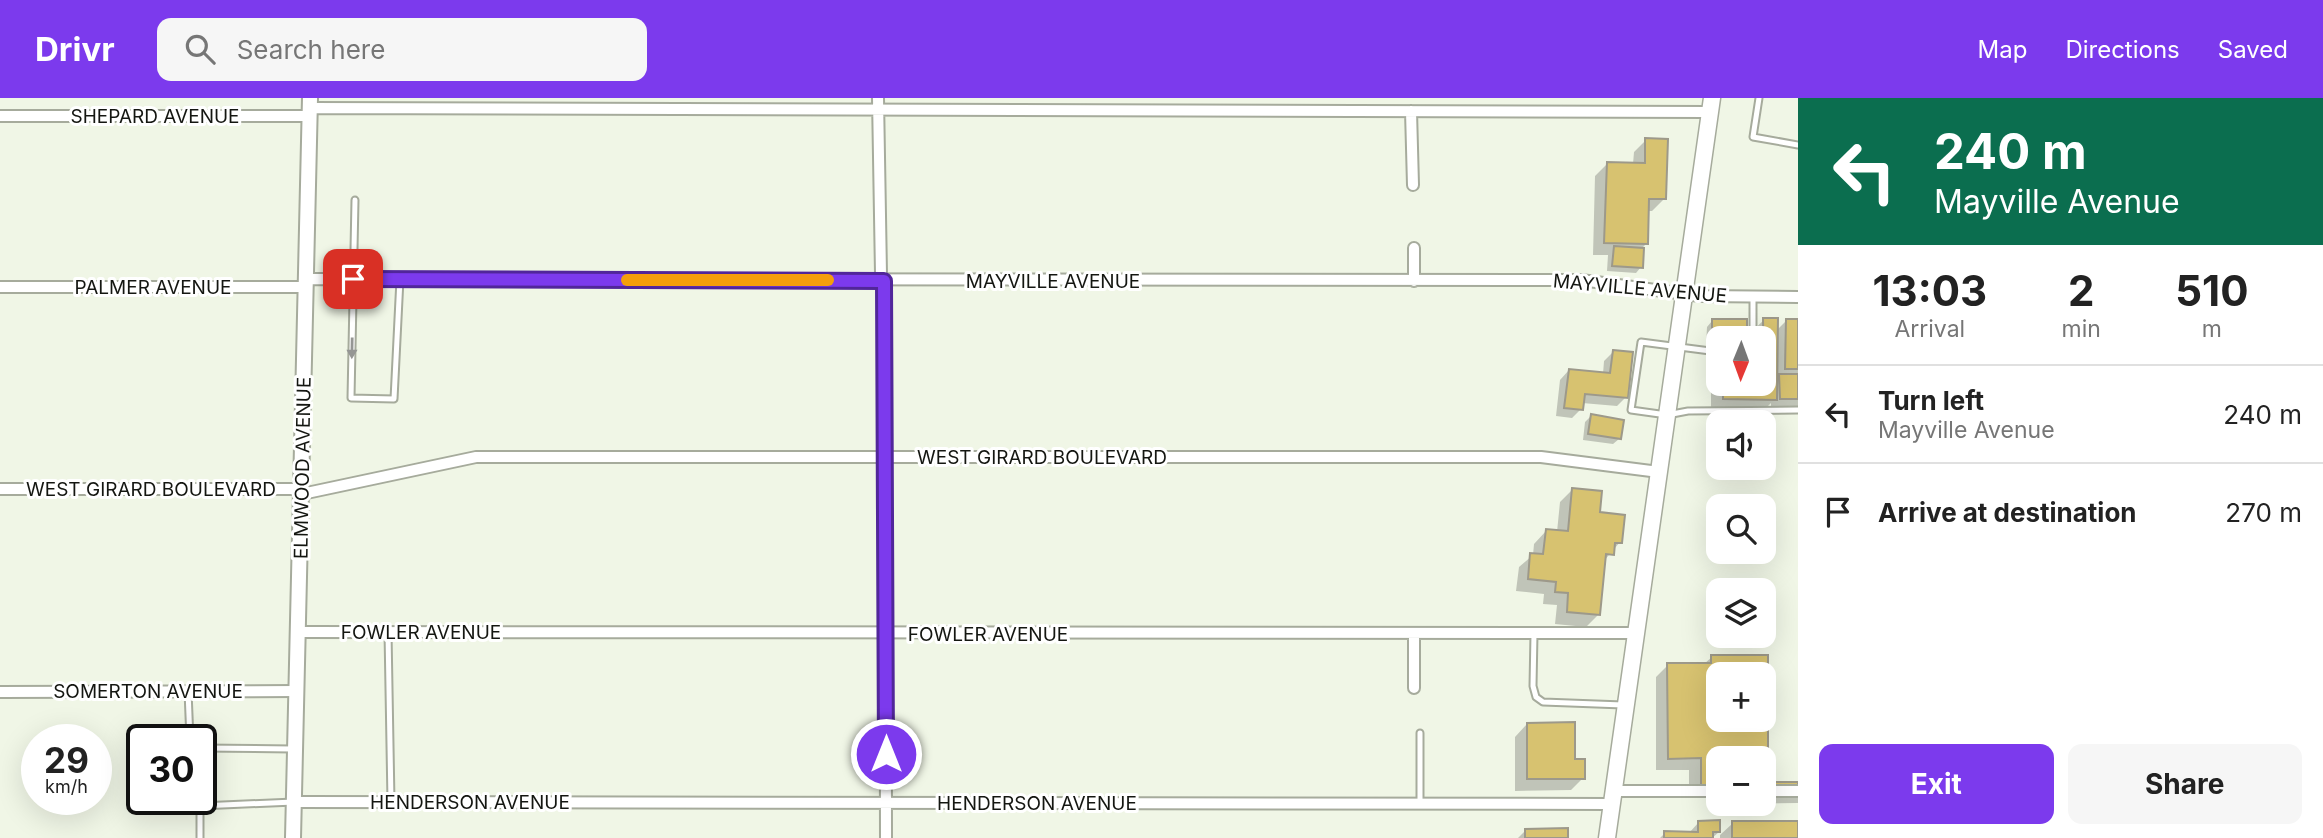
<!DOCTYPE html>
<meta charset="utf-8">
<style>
:root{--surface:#fff;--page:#f6f6f6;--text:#222;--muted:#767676;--line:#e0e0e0;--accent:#7c3aed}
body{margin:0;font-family:Inter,sans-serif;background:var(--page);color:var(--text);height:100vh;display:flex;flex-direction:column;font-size:26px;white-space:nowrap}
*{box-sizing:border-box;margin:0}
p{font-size:23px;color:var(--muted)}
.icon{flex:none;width:38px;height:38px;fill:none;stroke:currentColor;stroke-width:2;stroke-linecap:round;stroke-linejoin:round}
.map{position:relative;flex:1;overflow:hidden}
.details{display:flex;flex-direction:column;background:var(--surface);width:525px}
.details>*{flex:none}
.guide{background:#0b6e4f;color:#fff;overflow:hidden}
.needle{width:46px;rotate:181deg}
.buttons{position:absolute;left:1706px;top:228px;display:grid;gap:14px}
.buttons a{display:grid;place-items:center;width:70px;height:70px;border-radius:14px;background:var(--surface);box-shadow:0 7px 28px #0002;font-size:35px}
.speed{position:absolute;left:21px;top:626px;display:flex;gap:14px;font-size:35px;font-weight:700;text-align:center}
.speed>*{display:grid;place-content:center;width:91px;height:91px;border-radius:50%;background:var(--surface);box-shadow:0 7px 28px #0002;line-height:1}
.speed small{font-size:18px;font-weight:400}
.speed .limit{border:4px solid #111;border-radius:10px;background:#fff;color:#111}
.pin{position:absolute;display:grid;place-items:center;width:60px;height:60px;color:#fff;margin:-30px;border-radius:14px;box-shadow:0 4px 10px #0006}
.me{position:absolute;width:77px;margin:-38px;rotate:0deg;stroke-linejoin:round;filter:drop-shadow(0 0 5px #0008)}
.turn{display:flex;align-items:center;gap:24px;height:147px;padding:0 21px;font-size:32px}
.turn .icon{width:91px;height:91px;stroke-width:2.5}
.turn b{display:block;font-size:49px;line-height:60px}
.eta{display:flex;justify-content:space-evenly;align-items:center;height:119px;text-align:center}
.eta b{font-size:42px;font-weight:700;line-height:49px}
.primary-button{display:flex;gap:14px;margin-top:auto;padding:14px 21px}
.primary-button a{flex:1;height:80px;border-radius:14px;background:var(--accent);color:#fff;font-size:28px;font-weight:700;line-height:80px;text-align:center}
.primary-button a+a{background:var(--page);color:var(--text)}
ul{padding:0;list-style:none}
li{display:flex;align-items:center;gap:21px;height:98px;padding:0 21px;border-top:2px solid var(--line)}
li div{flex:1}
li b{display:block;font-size:26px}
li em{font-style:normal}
header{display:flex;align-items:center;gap:42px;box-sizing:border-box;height:98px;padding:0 35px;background:var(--accent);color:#fff}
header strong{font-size:33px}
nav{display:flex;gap:38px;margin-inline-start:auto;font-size:24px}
.search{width:490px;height:63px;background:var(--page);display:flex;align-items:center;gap:18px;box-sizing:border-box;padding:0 24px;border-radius:14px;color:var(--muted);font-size:26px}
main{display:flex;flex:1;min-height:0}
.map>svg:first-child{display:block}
</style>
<header>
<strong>Drivr</strong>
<div class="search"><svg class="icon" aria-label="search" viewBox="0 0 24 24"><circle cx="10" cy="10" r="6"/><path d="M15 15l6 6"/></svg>Search here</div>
<nav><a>Map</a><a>Directions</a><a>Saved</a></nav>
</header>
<main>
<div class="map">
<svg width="1798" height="740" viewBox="0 0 1798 740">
<rect width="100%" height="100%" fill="#f0f6e6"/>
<!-- shadow -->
<path fill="#0003" fill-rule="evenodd" d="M1646 42 1664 101 1652 113H1647L1646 146 1640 152 1641 169 1636 175 1607 173 1608 157H1593L1595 78 1607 66H1633L1634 54Z
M1764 222 1776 233 1786 223H1798V309L1771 310V305L1763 313H1711V289L1718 282V285H1764V240H1751V234Z
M1712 223 1718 240V248H1706L1707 229Z
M1613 254 1626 299 1617 308 1582 305 1581 311 1572 320 1556 318 1560 282 1569 272 1603 276 1604 263Z
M1591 318 1619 341 1613 346 1583 342 1585 324Z
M1572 392 1598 416 1620 444 1603 464 1598 517 1586 529 1555 526 1557 507 1543 506 1544 496 1516 493 1519 469 1533 457 1534 446 1546 433 1557 434 1560 404Z
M1766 558V686L1798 685V705L1737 706 1764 705V660H1718V700H1689V672H1656V579L1668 567 1704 566 1712 559ZM1718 576H1764V621H1718Z
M1527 626 1573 663 1583 680 1571 692 1515 693V639Z
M1699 724 1719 734 1712 740H1660L1665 735H1689Z
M1798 724V740H1720V737L1733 725Z
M1526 732 1567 740H1518Z"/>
<!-- building -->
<path fill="#d7c270" stroke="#9d998a" stroke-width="2" fill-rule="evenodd" d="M1645 40 1668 41 1666 101H1649L1648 146 1604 145 1607 64 1645 65Z
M1614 148 1644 150 1643 170 1612 168Z
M1763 220H1778L1777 302 1723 301V285H1764Z
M1712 221H1747V240H1718V243H1712Z
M1786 221H1798V271H1785Z
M1613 252 1633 254 1628 300 1585 296 1583 312 1564 310 1569 271 1610 275Z
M1779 276H1798V301H1780Z
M1591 316 1624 322 1621 341 1588 336Z
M1572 390 1602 393 1600 414 1625 417 1622 445H1615L1614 457 1606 456 1600 517 1567 514 1568 495 1555 494 1556 484 1528 481 1530 455 1543 456 1546 431 1568 433Z
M1711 557H1768V684H1798V694H1764V660H1718V688H1701V660L1668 661 1667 565H1711ZM1718 576H1764V621H1718Z
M1575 624V661H1585V681H1527V625Z
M1720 722V734H1713V740H1664V733L1698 734V723Z
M1732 723H1798V740H1732Z
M1568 730V740H1525V731Z"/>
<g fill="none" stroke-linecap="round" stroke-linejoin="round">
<!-- service casing -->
<g stroke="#a6ab9c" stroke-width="9">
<path id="service" d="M1759 0 1753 39 1798 47
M355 102 351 300 394 301 400 181
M1753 198V240
M1718 254 1641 244 1631 312 1667 317 1688 313 1798 312
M388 534 391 704
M1534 536 1533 588 1536 599 1543 604 1623 607
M188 593 190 642
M201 650 292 651
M1420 705V635
M200 740V708L294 704"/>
</g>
<!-- minor casing -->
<g stroke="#a6ab9c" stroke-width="14">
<path id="minor" d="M878 0 881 176 885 189 886 740
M310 10 1709 14
M1411 13 1413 87
M0 18H310
M1414 150V183
M307 181 1581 182 1700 198 1798 199
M0 189H307
M0 391H302
M302 396 476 359H1541L1659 374
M299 534 1636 535
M1414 536V590
M0 594 297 593
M1613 693H1718
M1764 693H1798
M294 704 1611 706"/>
</g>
<!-- tertiary casing -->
<g stroke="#a6ab9c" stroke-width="18">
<path id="tertiary" d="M293 740 310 0"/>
</g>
<!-- secondary casing -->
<g stroke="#a6ab9c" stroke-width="19">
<path id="secondary" d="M1607 740 1712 0"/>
</g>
<!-- service -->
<use href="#service" stroke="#fff" stroke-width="5"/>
<!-- minor -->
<use href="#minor" stroke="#fff" stroke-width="10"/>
<!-- tertiary -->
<use href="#tertiary" stroke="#fff" stroke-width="14"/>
<!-- secondary -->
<use href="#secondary" stroke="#fff" stroke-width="16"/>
</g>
<!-- one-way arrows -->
<defs><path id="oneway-solid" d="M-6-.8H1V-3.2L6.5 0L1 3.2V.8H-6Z" transform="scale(1.75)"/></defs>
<use fill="#959694" href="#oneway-solid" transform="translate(352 250) rotate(91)"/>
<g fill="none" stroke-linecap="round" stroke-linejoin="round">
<!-- route casing -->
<g stroke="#51269a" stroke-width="18">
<path id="route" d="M353 181 884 183 886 656"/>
</g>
<!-- route -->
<use href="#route" stroke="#7c3aed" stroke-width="12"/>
<!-- slow -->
<path stroke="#f59e0b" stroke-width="12" d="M627 182H828"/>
</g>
<g text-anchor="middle" stroke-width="6" stroke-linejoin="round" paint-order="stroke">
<!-- street labels -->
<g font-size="19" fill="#141611" stroke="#fff">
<text x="155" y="25">SHEPARD AVENUE</text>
<text x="1053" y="190">MAYVILLE AVENUE</text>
<text x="153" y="196">PALMER AVENUE</text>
<text transform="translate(1640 190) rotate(5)" y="7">MAYVILLE AVENUE</text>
<text x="1042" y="366">WEST GIRARD BOULEVARD</text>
<text transform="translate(302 370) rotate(-89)" y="7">ELMWOOD AVENUE</text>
<text x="151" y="398">WEST GIRARD BOULEVARD</text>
<text x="421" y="541">FOWLER AVENUE</text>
<text x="988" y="543">FOWLER AVENUE</text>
<text x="148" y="600">SOMERTON AVENUE</text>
<text x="470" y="711">HENDERSON AVENUE</text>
<text x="1037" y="712">HENDERSON AVENUE</text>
</g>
</g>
</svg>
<div class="buttons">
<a><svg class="needle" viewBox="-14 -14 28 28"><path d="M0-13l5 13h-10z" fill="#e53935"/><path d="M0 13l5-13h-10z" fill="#767676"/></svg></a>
<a><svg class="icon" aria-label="sound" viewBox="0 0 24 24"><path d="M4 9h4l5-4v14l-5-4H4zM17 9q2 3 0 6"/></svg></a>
<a><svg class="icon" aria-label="search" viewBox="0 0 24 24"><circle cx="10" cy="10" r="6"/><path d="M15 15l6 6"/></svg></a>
<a><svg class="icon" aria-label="layers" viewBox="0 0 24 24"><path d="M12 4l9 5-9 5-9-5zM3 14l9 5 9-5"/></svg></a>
<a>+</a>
<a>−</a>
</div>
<div class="speed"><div>29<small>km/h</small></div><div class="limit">30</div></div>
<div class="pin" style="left:353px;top:181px;background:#d93025"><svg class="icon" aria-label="arrive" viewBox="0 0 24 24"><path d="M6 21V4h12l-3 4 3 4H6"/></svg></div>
<svg class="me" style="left:886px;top:656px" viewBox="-20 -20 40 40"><circle r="17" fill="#7c3aed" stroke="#fff" stroke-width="3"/><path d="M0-11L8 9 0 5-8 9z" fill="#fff"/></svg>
</div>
<section class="details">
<div class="guide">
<div class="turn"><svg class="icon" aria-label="left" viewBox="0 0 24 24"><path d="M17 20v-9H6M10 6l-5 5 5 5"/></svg><div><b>240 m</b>Mayville Avenue</div></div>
</div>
<div class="eta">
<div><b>13:03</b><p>Arrival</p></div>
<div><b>2</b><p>min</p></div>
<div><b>510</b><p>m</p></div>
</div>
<ul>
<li><svg class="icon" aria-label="left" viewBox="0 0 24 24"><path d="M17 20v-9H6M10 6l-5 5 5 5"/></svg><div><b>Turn left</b><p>Mayville Avenue</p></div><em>240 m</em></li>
<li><svg class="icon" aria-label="arrive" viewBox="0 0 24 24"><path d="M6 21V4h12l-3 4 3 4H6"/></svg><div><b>Arrive at destination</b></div><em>270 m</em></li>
</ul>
<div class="primary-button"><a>Exit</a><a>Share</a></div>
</section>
</main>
